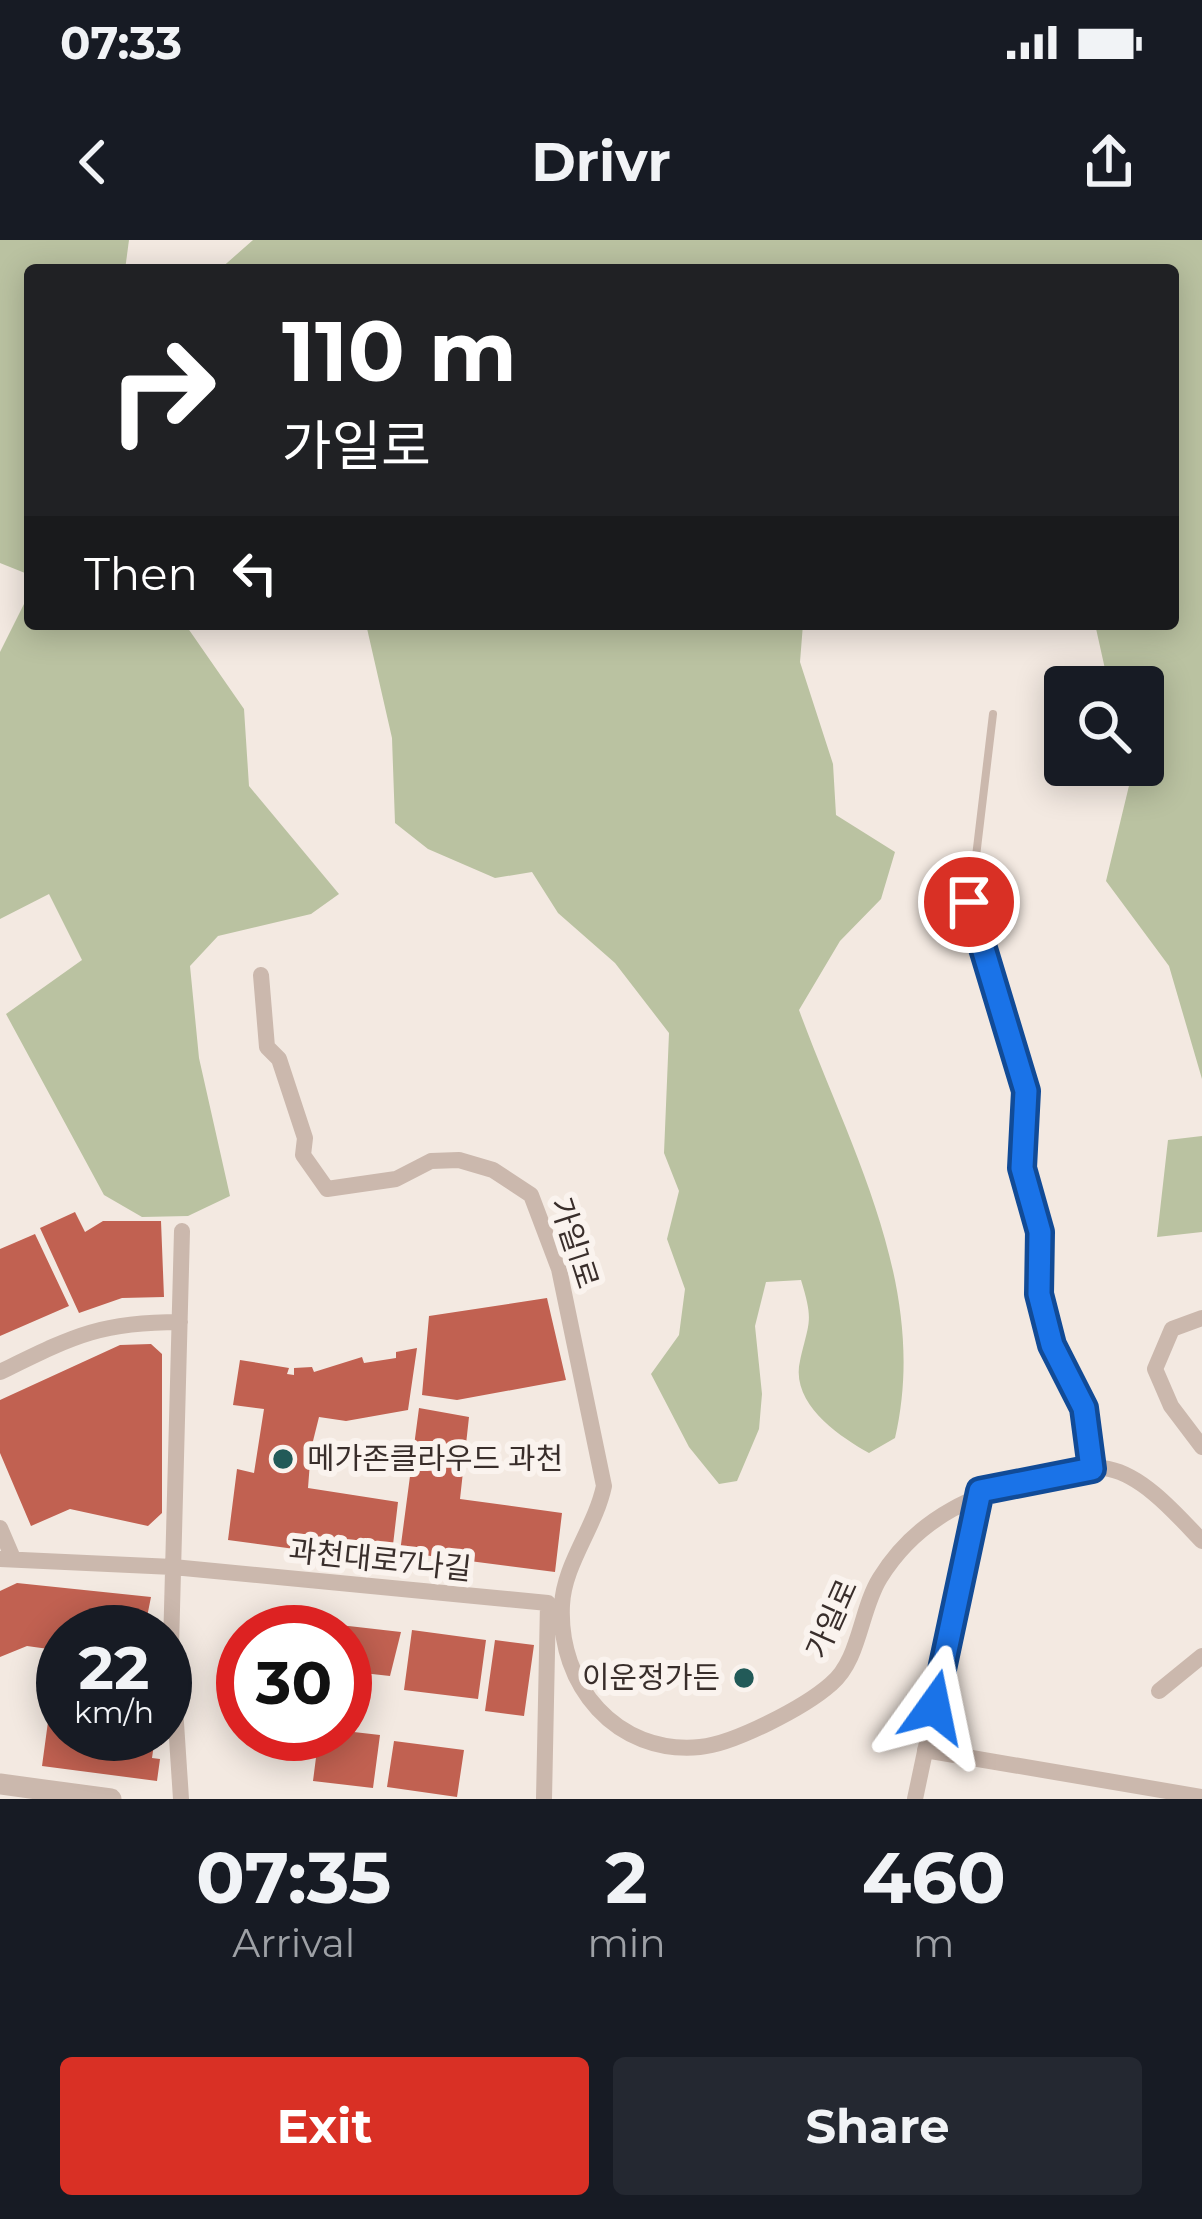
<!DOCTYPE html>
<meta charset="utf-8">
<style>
:root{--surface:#171b24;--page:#242831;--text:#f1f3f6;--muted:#9ea1a6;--accent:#d93025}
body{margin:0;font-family:Montserrat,"Noto Sans KR",sans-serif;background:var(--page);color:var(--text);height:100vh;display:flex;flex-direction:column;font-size:45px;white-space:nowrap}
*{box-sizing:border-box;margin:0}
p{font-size:39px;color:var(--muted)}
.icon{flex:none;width:66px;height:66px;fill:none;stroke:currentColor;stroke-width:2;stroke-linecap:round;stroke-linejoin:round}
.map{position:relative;height:1559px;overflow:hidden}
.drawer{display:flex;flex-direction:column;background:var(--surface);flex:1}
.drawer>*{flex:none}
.top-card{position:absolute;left:24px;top:24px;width:1155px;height:366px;border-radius:12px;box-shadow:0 6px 30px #0003;background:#202124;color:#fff;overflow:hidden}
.tools{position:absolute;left:1044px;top:426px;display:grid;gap:24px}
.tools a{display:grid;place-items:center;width:120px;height:120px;border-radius:12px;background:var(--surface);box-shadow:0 6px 30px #0003;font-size:60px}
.speed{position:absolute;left:36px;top:1365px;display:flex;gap:24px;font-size:60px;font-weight:700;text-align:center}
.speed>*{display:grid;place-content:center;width:156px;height:156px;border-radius:50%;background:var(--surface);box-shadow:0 6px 30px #0003;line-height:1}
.speed small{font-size:30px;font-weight:400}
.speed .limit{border:18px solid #d22;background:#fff;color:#111}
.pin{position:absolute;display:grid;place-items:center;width:102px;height:102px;color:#fff;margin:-51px;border:6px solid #fff;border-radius:50%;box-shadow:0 3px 12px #0007}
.me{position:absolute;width:132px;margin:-66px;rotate:12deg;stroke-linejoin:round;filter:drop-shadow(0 0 9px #0008)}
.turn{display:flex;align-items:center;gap:42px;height:252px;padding:0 60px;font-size:54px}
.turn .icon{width:156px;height:156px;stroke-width:2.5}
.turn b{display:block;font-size:84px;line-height:102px}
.then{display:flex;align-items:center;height:114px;padding:0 60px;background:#0003;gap:24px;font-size:45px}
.eta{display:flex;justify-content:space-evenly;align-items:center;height:204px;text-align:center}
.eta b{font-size:72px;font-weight:700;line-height:84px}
.action{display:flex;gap:24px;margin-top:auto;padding:24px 60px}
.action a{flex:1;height:138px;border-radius:12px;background:var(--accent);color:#fff;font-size:48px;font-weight:700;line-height:138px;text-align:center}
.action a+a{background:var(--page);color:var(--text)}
.status{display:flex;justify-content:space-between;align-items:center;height:84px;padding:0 60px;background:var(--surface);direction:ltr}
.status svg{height:33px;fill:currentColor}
header{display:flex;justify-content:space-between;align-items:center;height:156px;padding:0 60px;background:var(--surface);font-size:54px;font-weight:700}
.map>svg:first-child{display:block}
</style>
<div class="status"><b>07:33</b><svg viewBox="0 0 49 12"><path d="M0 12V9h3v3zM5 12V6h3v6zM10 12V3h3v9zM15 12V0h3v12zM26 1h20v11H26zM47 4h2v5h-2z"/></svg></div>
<header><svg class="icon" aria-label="back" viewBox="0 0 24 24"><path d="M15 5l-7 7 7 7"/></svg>Drivr<svg class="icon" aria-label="share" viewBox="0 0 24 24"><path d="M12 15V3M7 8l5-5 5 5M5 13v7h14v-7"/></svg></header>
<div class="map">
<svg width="1202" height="1559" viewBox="0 0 1202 1559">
<rect width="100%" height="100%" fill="#f3e9e1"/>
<!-- green -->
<path fill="#bac2a1" d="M0 0H129L125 30H30V335L0 323Z
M253 0H1202V839L1169 726 1106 641 1134 525H1143V447H1109L1095 384H1173V30H219Z
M30 352V384H185L244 469 249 546 339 654 311 674 218 696 190 726 199 818 230 956 188 976 142 977 104 955 6 774 82 720 49 654 0 679V412Z
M366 384H803L800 422 833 524 836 575 895 612 881 659 840 701 799 770C850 909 930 1047 895 1198L869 1213C839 1196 790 1163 800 1121 809 1081 814 1082 801 1040L766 1042 755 1086 762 1154 759 1189 737 1241 719 1244 689 1207 651 1134 679 1095 685 1049 667 999 679 951 664 913 669 793 615 723 558 673 532 632 495 638 428 609 395 583 392 498Z
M1202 896V992L1157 997 1168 900Z"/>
<!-- building -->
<path fill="#c16151" d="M75 972 85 992 103 981H161L164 1057 122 1058 79 1073 40 988Z
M35 994 69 1066 0 1096V1009Z
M547 1058 566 1140 457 1160 422 1155 429 1076Z
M151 1104 162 1114V1273L148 1286 70 1269 31 1286 0 1213V1160L120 1105Z
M417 1108 408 1170 346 1181 319 1177 311 1209 308 1248 398 1262 391 1322 228 1300 237 1229 254 1233 264 1169 233 1165 240 1120 289 1128 287 1134 294 1135V1128L312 1127 314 1132 362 1117 364 1123 396 1118V1112Z
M419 1168 469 1177 460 1259 562 1273 555 1332 400 1312Z
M17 1343 151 1357 144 1392H63V1411L27 1406 0 1417V1351Z
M331 1384 401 1392 390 1436 345 1431V1392H330Z
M412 1390 486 1400 478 1459 404 1450Z
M240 1394H243V1429L236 1428Z
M495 1400 534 1405 524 1476 485 1471Z
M50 1467 63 1468V1494H163L162 1505 154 1504 152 1518 160 1519 157 1541 42 1526Z
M345 1491 380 1495 373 1548 313 1541 319 1494Z
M394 1501 464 1510 457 1557 387 1547Z"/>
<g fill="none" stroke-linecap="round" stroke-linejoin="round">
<!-- service -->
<path stroke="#cbb8ad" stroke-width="8" d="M993 474 969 675 1004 768 1026 851 1022 928 1040 992 1039 1054 1051 1105 1084 1168 1092 1227"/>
<!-- minor -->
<path stroke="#cbb8ad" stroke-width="16" d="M261 735 267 807 279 819 305 898 303 915 327 949 396 939 431 921 459 920 493 930 531 955 559 1029 604 1246C595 1288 564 1324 562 1365 558 1445 616 1515 700 1507 734 1504 805 1467 831 1444 860 1420 860 1370 880 1338 919 1275 978 1252 1046 1236 1066 1232 1089 1225 1109 1229 1144 1236 1178 1276 1202 1301
M1202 1078 1172 1089 1155 1129 1171 1166 1202 1207
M0 1132C72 1097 98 1082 180 1082
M0 1288 12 1316
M0 1319 173 1327 548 1363 544 1559
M1159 1451 1202 1416
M925 1510 1202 1557
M181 1559 171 1407 182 991
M915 1559 980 1251"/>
<!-- tertiary -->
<path stroke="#cbb8ad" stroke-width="21" d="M0 1544 111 1559"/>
</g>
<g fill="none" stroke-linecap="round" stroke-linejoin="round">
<!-- route casing -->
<g stroke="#114b97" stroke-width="30">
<path id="route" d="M934 1467 980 1251 1092 1229 1084 1168 1052 1105 1039 1054 1040 992 1022 928 1026 851 969 662"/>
</g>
<!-- route -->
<use href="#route" stroke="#1a73e8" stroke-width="21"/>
</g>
<!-- markers -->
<g fill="#225a58" stroke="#faf3ee" stroke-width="4.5">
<circle cx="283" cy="1219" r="12"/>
<circle cx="744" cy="1438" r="12"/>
</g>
<g text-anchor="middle" stroke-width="12" stroke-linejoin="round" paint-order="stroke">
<!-- street labels -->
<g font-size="30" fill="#392e2b" stroke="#faf3ee">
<text transform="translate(574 1003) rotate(72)" y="10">가일1로</text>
<text transform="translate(380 1320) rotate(6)" y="10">과천대로7나길</text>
<text transform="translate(832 1379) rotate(-66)" y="10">가일로</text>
</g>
<!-- poi labels -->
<g font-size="30" fill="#392e2b" stroke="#faf3ee" text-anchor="start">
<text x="307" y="1229">메가존클라우드 과천</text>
<text x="720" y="1448" text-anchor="end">이운정가든</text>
</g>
</g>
</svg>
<div class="tools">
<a><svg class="icon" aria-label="search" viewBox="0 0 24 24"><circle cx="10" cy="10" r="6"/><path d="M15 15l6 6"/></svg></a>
</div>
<div class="speed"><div>22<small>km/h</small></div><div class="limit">30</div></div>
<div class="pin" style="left:969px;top:662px;background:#d93025"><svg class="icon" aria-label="arrive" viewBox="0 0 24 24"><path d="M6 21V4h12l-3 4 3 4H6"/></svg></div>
<svg class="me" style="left:934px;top:1467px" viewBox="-20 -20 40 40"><path d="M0-17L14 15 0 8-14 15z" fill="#1a73e8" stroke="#fff" stroke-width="4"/></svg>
<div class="top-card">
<div class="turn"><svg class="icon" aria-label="right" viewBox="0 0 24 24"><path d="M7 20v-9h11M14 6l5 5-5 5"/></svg><div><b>110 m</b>가일로</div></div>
<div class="then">Then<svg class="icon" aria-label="left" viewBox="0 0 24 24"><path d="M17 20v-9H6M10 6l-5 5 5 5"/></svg></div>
</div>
</div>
<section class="drawer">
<div class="eta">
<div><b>07:35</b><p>Arrival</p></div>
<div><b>2</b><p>min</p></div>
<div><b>460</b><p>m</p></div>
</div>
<div class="action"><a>Exit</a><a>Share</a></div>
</section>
